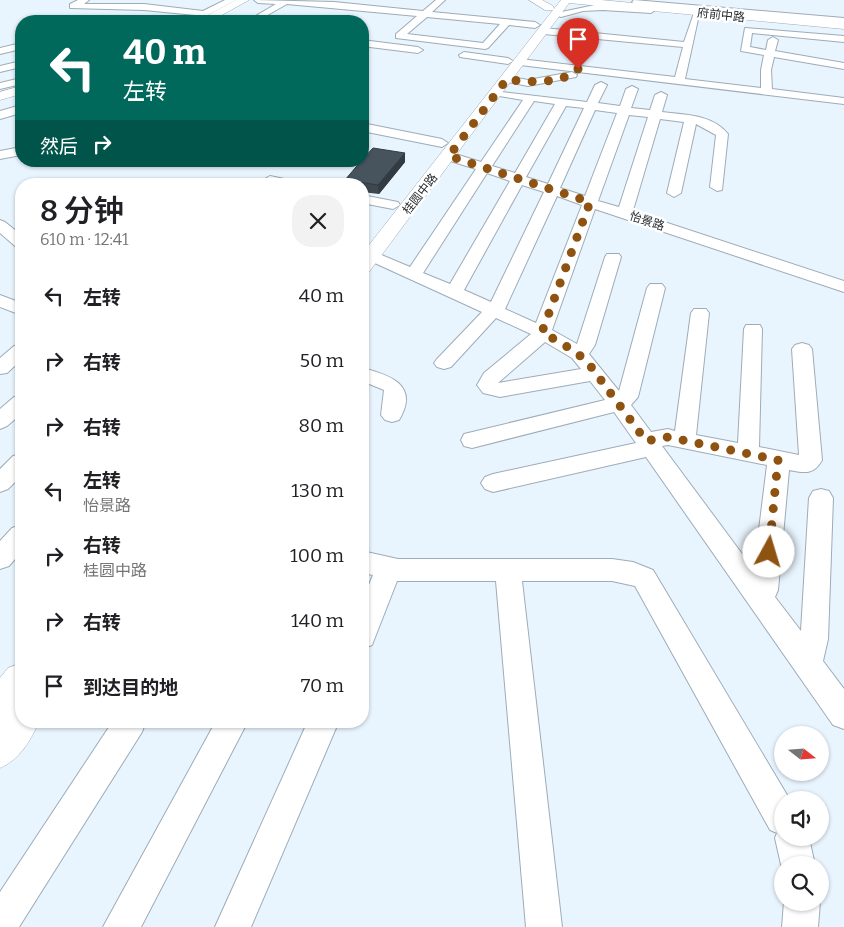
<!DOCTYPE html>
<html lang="zh">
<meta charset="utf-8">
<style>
:root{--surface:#fff;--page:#f2f2f2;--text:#202124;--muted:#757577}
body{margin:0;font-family:Bitter,"Noto Sans SC",serif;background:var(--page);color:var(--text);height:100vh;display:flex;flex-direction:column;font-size:19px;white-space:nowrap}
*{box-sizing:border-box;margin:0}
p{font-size:16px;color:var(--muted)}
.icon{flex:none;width:28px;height:28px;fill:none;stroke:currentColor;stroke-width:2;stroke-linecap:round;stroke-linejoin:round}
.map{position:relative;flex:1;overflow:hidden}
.details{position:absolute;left:15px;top:178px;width:354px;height:550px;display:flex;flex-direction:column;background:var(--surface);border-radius:20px;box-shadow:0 1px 4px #0004}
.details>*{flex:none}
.banner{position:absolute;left:15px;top:15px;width:354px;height:152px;border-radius:20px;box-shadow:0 1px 4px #0004;background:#00695c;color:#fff;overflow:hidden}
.needle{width:32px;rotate:107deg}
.buttons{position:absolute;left:774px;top:726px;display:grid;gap:10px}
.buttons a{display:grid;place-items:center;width:55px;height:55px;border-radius:50%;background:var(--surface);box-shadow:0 1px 4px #0004;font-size:25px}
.pin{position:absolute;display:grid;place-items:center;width:42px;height:42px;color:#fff;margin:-51px -21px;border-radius:50% 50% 50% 0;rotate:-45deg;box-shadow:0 0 5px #0007}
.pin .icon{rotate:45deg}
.me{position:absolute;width:55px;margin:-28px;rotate:6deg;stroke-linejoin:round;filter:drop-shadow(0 0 4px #0008)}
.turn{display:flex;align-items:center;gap:18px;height:105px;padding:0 25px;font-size:22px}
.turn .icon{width:65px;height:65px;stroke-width:2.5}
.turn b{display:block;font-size:35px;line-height:42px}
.then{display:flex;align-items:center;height:48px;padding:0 25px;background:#0003;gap:10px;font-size:19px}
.round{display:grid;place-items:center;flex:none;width:52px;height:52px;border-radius:20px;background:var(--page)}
.headline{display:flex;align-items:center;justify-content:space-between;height:85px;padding:0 25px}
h1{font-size:30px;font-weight:600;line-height:38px}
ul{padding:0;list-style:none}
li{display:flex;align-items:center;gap:15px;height:65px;padding:0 25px}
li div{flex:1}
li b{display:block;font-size:19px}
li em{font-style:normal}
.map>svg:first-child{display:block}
</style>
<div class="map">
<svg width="844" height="927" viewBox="0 0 844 927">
<rect width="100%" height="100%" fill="#e8f4fe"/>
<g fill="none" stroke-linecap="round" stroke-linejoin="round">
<!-- minor casing -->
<g stroke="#9eacb7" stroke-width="2">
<path id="minor" d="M78 0H89L84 4H144L203 11 225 0H236L197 21 188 20 195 15 144 10 70 8V4Z
M254 0 334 2 423 11 436 0H445L432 12 535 22 540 25 535 28 509 25 488 48 485 49 396 38V34L417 16 287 4 257 21H247L276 4 258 3ZM427 17 500 24 483 43 407 34Z
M634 0 844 18V24L700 10 685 79 761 88V70L764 55 741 51 745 28 844 36V42L752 33 750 47 766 50 768 40 773 37 778 40 775 51 844 63V69L774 57 771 70 772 89 844 98V104L520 65 515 62 520 59 675 77 683 47 544 34 539 31 544 28 684 42 695 10 636 5 632 2Z
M595 5 636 6 655 10 651 13 603 10 583 11 561 17 552 14Z
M362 40 418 47 423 50 418 53 362 46Z
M21 43V49L0 54V48Z
M464 52 508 58 513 61 508 64 460 57 459 55Z
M21 61V67L0 72V66Z
M572 72 577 75 576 77 528 86 503 81 502 79 507 76 528 80Z
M21 78V84L0 89V83Z
M601 82 607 85 598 103 620 106 626 89 632 86 638 89 631 108 650 110 655 95 661 92 667 95 662 112C685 115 712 114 728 134L722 190 717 191 710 187 716 135 696 124 681 193 674 197 667 193 684 122 660 119 634 207 631 211 844 281V292L595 209 552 330 577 344 605 257 607 254H619L621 257 595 345 589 354 619 391 647 288 650 284H662L665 288 638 397 631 405 651 432 668 429 675 431 691 313 694 309H706L709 313 696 435 738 443 744 329 746 325H760L762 329 759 447 799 455 792 349 795 345 802 343 809 345 812 349 822 460C814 475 805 473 789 470L778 590 775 597 801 631 809 498 813 491 821 489 829 491 833 498 828 639 823 661 844 689V729L833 725 646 457 493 492 485 489 481 483 485 477 493 474 636 443 614 412 472 448 464 446 461 440 464 434 605 400 590 381 500 397 483 393 477 385 484 373 531 334 496 318 451 367 444 369 437 367 434 363 437 359 482 312 366 259 364 256 372 251 410 267 476 169 444 159 442 156 449 152 481 162 523 100 493 95V91L587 102 595 85ZM534 101 555 104 515 173 492 166ZM566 106 584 108 548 184 526 177ZM595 110 617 113 585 196 560 188ZM629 115 648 117 619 207 598 201ZM487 173 510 181 450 284 423 273ZM522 185 544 192 491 302 464 290ZM557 196 582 205 536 323 505 309ZM545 342 572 358 581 369 498 383ZM668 445 767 465 754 570 662 446Z
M21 105V113L0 119V111Z
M362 123 442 139 448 143 442 147 362 131Z
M21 147V155L0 159V151Z
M270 176 294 181 296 184 265 183 263 180Z
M362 195 398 202 400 205 393 209 362 203Z
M0 220 5 222 21 235V248L15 246 0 233Z
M0 295 21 303V315L0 307Z
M21 344V360L7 373 0 374V358L14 346Z
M362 368C390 375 420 385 399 420L392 422 385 420 381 415 384 390 362 381Z
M21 395V414L7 426 0 429V409L14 397Z
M21 454V476L8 489 0 492V469L13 456Z
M21 525V552L9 566 0 569V541L12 528Z
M362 551 398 559H612L633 562 653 570 790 800H782V838H809L815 865H782V869L775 838 777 833 770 830 635 586 612 581H522L562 927H526L496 581H397L372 645 362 649V602L373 575 362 573Z
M113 721H146L142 732 19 927H0V892Z
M216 721H248L141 927H103Z
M308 721H339L251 927H215Z
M784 902H820L818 927H782Z"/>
</g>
<!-- major casing -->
<g stroke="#9eacb7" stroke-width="1">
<path id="major" d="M236 0H249L211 21H197Z
M529 0H542L553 6 554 9 561 0H601L844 23V29L569 3 369 272 362 274V254L553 10H545Z
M21 86V94L0 100V92Z
M21 663V721H39C31 741 19 760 0 768V678L8 668Z"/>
</g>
<!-- minor -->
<use href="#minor" fill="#fff" fill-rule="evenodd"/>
<!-- major -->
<use href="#major" fill="#fff" fill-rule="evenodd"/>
</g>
<!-- wall -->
<path fill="#3d4851" d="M405 153V162L379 194 362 192V184H345V180Z"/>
<!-- shaded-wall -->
<path fill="#323b42" d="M405 153V162L379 194 378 185Z"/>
<!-- building -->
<path fill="#47545e" stroke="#323b42" d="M373 148 405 153 378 185 345 180 361 161H362V160Z"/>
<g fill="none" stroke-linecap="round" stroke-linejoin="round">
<!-- route -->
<path stroke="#8e5211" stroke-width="9" stroke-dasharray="0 16.2" d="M578 69C564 84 526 83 507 79L449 156 590 202 542 332 576 352 589 364 646 441 668 437 778 460 769 552"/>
</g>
<g text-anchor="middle" stroke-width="5" stroke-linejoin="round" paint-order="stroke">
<!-- far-street labels -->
<g font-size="12" fill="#262c30" stroke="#fff">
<text transform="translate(721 15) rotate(6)" y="4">府前中路</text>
<text transform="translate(420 194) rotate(-52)" y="4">桂圆中路</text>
<text transform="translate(647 221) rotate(18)" y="4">怡景路</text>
</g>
</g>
</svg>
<div class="buttons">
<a><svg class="needle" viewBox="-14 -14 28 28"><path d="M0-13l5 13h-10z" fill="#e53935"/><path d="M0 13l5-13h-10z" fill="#757577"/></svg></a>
<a><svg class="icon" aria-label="sound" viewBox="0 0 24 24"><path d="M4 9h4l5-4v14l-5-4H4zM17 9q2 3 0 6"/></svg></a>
<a><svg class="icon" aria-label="search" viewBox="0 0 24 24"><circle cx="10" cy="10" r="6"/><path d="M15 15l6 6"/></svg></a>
</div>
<div class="pin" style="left:578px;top:69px;background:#d93025"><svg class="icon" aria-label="arrive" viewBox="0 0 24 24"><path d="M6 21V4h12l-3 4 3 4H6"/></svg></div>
<svg class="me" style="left:769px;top:552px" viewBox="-20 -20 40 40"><circle r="19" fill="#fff"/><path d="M0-13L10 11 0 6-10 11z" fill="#8e5211"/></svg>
<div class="banner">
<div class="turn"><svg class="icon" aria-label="left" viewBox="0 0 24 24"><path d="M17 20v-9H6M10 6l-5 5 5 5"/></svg><div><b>40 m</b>左转</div></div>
<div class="then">然后<svg class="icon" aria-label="right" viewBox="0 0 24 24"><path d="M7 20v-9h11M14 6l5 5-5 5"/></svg></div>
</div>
<section class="details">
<div class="headline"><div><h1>8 分钟</h1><p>610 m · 12:41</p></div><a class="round"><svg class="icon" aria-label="close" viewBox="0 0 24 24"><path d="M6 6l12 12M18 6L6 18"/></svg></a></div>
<ul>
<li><svg class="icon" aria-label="left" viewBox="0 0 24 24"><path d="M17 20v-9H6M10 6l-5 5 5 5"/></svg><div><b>左转</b></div><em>40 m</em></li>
<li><svg class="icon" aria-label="right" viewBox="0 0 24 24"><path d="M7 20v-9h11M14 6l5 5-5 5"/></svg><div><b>右转</b></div><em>50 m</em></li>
<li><svg class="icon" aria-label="right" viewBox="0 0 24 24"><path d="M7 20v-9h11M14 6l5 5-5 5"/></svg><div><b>右转</b></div><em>80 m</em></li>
<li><svg class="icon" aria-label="left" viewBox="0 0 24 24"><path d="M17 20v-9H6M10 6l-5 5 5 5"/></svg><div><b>左转</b><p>怡景路</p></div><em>130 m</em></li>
<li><svg class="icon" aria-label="right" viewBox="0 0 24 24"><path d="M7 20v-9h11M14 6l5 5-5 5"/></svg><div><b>右转</b><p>桂圆中路</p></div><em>100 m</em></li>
<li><svg class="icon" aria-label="right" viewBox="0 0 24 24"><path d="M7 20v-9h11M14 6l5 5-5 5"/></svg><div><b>右转</b></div><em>140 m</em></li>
<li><svg class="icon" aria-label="arrive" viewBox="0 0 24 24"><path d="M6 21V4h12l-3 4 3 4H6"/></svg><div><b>到达目的地</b></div><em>70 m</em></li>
</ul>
</section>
</div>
